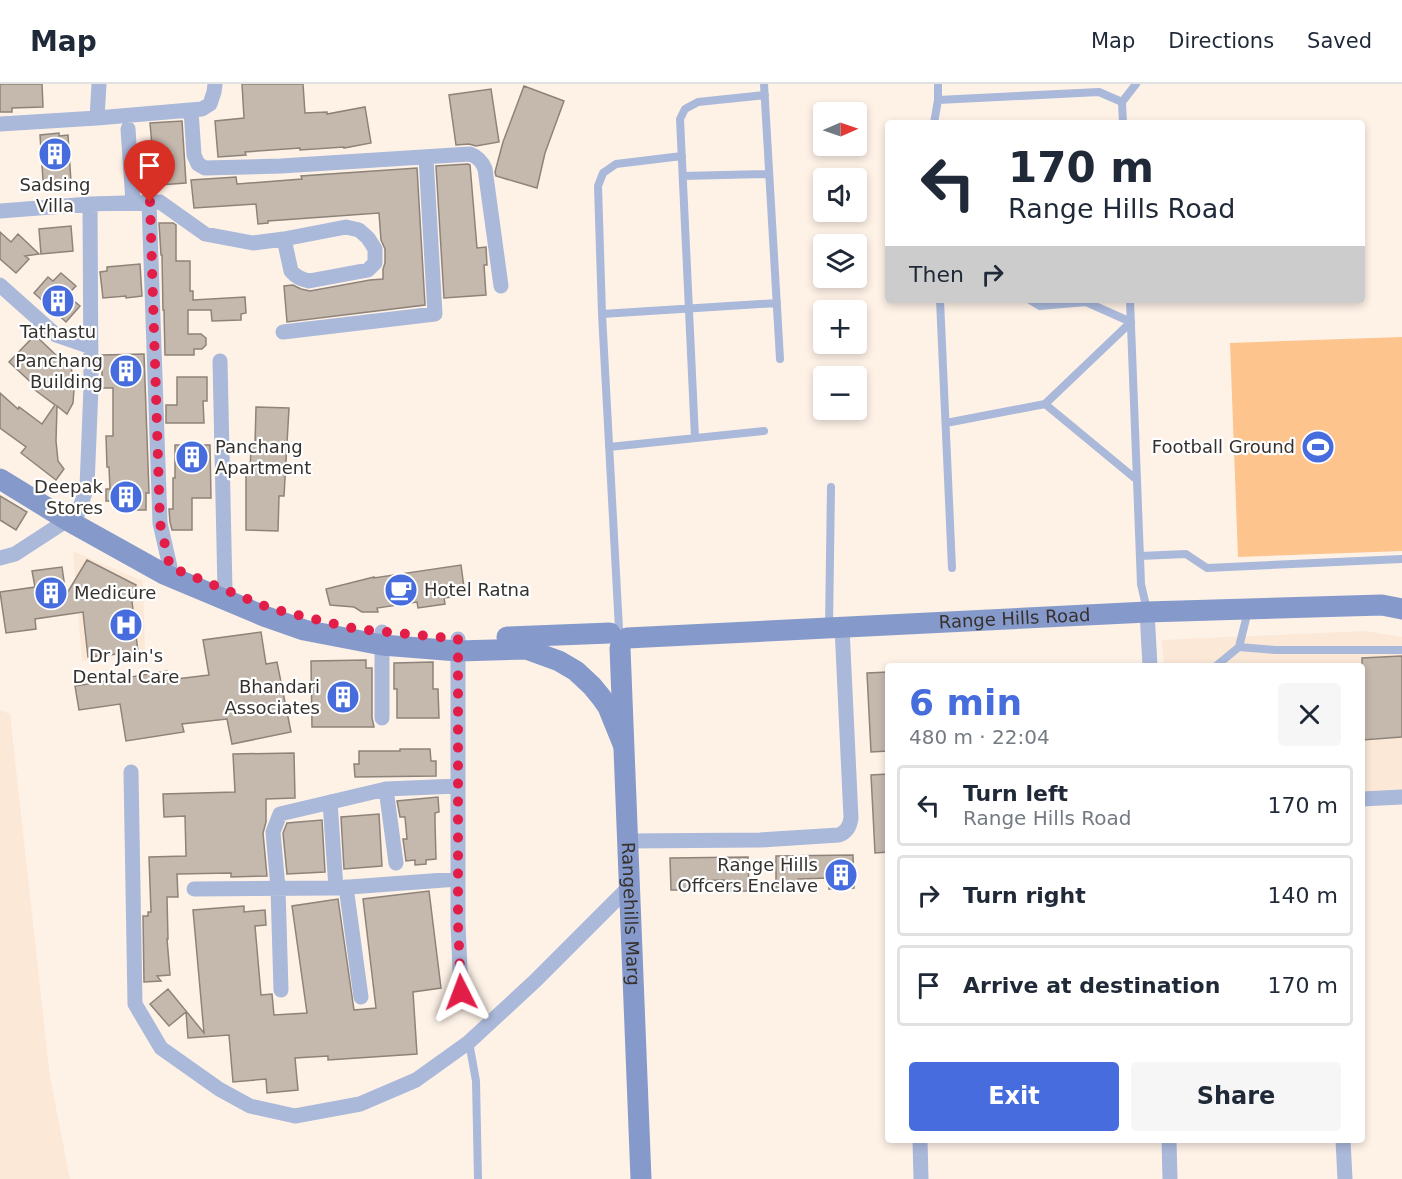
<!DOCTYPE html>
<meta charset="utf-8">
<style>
:root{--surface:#fff;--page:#f6f6f7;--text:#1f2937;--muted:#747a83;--line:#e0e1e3;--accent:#466cde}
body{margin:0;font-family:"DejaVu Sans",sans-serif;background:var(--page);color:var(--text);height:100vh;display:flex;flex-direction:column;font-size:22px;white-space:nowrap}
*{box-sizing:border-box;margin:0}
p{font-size:20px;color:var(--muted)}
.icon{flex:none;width:33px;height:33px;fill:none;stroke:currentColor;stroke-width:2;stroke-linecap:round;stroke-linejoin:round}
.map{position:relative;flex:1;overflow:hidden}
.panel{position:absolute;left:885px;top:579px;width:480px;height:480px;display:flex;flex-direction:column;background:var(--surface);border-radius:6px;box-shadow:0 3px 9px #0003}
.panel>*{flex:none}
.guide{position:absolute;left:885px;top:36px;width:480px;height:183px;border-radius:6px;box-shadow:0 3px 9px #0003;background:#fff;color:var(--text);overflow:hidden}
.needle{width:39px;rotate:88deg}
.controls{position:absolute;left:813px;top:18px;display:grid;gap:12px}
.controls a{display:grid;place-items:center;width:54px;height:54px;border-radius:6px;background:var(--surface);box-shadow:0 3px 9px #0003;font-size:30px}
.pin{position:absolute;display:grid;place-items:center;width:51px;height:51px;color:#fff;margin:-62px -26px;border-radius:50% 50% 50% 0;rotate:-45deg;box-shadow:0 0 6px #0007}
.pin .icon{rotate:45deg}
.me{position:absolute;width:66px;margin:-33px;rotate:357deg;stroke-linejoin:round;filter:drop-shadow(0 0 4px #0008)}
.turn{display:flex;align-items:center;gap:21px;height:126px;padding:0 24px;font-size:27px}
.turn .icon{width:78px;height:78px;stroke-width:2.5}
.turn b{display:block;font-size:42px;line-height:51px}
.then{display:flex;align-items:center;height:57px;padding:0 24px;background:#0003;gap:12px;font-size:22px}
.round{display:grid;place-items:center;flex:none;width:63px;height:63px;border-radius:6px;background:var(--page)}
.head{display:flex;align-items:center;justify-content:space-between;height:102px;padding:0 24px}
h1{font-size:36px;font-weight:600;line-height:45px;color:var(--accent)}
.action{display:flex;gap:12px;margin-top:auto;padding:12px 24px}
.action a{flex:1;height:69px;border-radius:6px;background:var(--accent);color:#fff;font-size:24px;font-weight:600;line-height:69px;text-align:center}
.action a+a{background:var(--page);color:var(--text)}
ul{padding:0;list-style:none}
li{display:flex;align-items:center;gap:18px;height:81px;margin:0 12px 9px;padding:0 12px;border:3px solid var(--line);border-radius:6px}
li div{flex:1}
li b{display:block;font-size:22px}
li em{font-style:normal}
header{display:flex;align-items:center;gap:36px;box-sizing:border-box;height:84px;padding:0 30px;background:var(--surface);border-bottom:2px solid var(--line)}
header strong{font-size:28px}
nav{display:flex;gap:33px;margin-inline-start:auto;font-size:21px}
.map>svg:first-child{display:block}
</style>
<header>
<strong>Map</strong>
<nav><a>Map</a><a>Directions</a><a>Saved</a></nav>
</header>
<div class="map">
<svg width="1402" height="1095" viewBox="0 0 1402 1095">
<rect width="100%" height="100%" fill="#fef2e7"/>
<!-- built -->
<path fill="#fbe8d7" d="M73 467 143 497 145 566 82 577Z
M1365 547 1402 553V708L1362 710V582H1164L1162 556Z
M0 626 10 630 50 993 70 1095H0Z"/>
<!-- green -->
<path fill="#fdc48e" d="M1402 253V467L1238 473 1230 259Z"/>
<!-- building -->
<path fill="#c5b9ae" stroke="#8e8379" stroke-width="1.5" d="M0 0H42L43 23 12 24V28H0Z
M242 0H303L305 29 327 28V30L365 23 371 59 344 64V63L300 66V64L245 68 246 71 218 73 215 37 244 34Z
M524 2 564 17 545 69 537 104 496 92 495 88 503 58Z
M491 5 499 58 476 62 469 60 456 61 449 11Z
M182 37 186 99 159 101 157 73H153L150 39Z
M59 49V52L68 51 71 98H57V96H43L40 51Z
M468 80 470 81 477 164 486 163 487 181H484L486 211 444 214 436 82Z
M417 84 425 221 287 238 284 202 293 201 301 205 310 207 370 196 383 195V185L385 179V165L381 156 379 129 268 137V139L258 140 256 120 194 124 191 96 236 93 237 100 302 95 301 92Z
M159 139H173L176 141V177H190V207H193V216L245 213 246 229 241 230V236L212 237 211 226H188V250H201L206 254V261L202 265H194V271H165L164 226H163L162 171H161Z
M71 142 73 167 41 170 39 145Z
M0 148 11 158 18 150 39 170 25 172 29 175 16 189 0 175Z
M140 180 142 212 126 214V212L103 214 100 188 107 187V183Z
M61 189 76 202 67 211 80 222 66 238 34 209 48 193 53 197Z
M35 251 58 273 60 271 71 281 74 305 73 319 67 330 57 322 56 357 58 377 64 385 56 396 21 369 26 363 0 344V309L18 325 19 323 42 340 55 321 35 306 36 303 9 278Z
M144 270 149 409H146V426H133V421H118V417H106V405H110L109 383H107L106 352H113V304H102V271Z
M177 293H207V317H203L204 339H166V321H177Z
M256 323 289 324 284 412H279L278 447 246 446V391H250L251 361H255Z
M175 361H210L211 414H192V446H172L170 438 169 425H173V394H175Z
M0 412 27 428 16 446 0 436Z
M87 476 136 501 135 508 131 509 138 568 88 573 83 528 35 535 36 545 6 549 0 508 35 503 32 487 62 483 66 511Z
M461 481 465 511 444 514 445 520 418 524 417 518 377 524 378 528H362L354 523 330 521 326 505 374 493V494Z
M261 548 266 580 277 578 291 648 232 660 227 635 182 640 184 648 126 657 120 620 79 626 75 602 167 587 168 596 209 591 203 556Z
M1402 572V653L1362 656V574Z
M366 576V584H372V634L374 643H312L311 577Z
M433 578V605H438L439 634H397V605H394V579Z
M888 588V667L871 668 867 589Z
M400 665H430L431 677H436V692L355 693 354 680H359V667H400Z
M294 669 295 714 266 715V738L263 749 267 792 231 793V789L177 790 178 813H167L168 855H167L170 891 157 892 161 897 144 898 143 832H148V828H151L149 773 186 772 185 732 164 733 163 710 235 708 233 670Z
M888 690V768L875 769 871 691Z
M438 713 439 728 435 729V738L436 775 426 776V780L415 781V776L406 777 403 755H407L405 733H400L397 717Z
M379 730 382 782 344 785 341 733Z
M322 736 325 788 287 790 283 749 287 739Z
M853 771 854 804 829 805V794L798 795V804H776V772Z
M748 773 749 807H724V796L693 797V806H671L670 774Z
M429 807 441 904 413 908 417 970 328 976V972L295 974 298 1006 267 1009 266 995 233 998 229 951 188 954 186 928 169 942 150 920 168 905 204 949 193 826 244 822V828L265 826 266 841 255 842 261 911 272 910 274 931 307 929 292 822 338 815 354 926 376 924 363 815Z"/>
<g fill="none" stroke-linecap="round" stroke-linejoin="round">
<!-- lane -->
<path stroke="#aab8da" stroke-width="8" d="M764 0 780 275
M938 16 1099 8 1122 18
M934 39 938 16V0
M1123 39 1122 18 1136 0
M683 92 769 90
M940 216 952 484
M1030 216 1040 222 1086 218
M1130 216 1141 500 1147 526
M602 230 777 219
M1045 320 1137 396
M946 339 1045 320 1131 238 1086 218V216
M695 354 680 35 685 25 698 18 765 11
M609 363 764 347
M1140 472 1186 470 1207 484 1402 475
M829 543 831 403
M619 545 602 230 598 102 603 89 616 80 682 72
M1239 563 1275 566H1402
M1216 582 1239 563 1248 527
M469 958 476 997 478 1095"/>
<!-- street -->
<path stroke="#aab8da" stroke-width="15" d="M191 26 194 71 198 80 205 84 281 82 470 70C478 73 482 77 485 85L501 202
M97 34 99 0
M0 40 97 34 202 25 210 20 214 8 215 0
M128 45 133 118
M149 118 160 439 170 483
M0 127 90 120 160 118 205 150 253 159 284 155 346 143 359 146 368 154 375 165V179L368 186 309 197C301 195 296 193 291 187L284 155
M0 201 56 251 91 263
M283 248 435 230 426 73
M220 277 225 506
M0 474 15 470 78 429 87 403 91 303 90 120
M1147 528 1150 582
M382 548V634
M458 555V840L461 908
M131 688 135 920 161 964 219 1005 250 1022 295 1032 360 1020 416 996 469 958 535 897 629 803
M386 705 396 779
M1362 715 1402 713
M330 718 336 804
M627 757 760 756 839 751C847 748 850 742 851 734L842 543
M346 803 361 913
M194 805 336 804 458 795
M281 906 278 804 273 748 280 730 386 705 458 702
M920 1056 921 1095
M1169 1056 1170 1095
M1343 1056 1345 1095"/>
<!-- secondary -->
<g stroke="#859acb" stroke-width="21">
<path d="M0 395 67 436 164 490 264 532 304 546 382 561 458 567 526 565 559 577 576 587 592 602 601 613 608 623 623 660"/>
<path d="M507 553 610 549"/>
<path id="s1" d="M627 554 1147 528 1382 521 1402 525"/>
<path id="s2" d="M620 564 641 1095"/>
</g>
</g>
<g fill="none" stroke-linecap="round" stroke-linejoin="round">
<!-- route -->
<path stroke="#e11d48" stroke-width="10" stroke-dasharray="0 18" d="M150 118 160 439 170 483 267 523 285 528 356 545 458 555V840L461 908"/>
</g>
<!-- icons -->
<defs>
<g id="building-disc" transform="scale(1.725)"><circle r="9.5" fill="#466cde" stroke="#fff"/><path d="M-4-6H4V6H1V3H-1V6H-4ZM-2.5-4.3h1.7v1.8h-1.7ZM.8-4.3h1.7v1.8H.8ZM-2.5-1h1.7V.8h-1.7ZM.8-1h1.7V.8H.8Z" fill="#fff"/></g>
<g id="stadium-disc" transform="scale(1.725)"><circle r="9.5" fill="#466cde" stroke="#fff"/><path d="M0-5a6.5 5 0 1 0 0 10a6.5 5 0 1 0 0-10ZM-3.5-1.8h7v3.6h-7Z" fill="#fff"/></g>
<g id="cafe-disc" transform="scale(1.725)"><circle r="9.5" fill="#466cde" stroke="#fff"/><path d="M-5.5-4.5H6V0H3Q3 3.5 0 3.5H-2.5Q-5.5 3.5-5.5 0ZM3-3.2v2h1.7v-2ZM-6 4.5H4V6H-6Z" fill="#fff"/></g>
<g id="hospital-disc" transform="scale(1.725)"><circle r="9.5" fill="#466cde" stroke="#fff"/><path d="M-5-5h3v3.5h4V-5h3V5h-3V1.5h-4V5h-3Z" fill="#fff"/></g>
</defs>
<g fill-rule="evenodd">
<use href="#building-disc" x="55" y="70"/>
<use href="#building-disc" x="58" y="217"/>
<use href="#building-disc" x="126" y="287"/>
<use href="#stadium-disc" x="1318" y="363"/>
<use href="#building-disc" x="192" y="373"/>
<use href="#building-disc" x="126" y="413"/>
<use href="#cafe-disc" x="401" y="506"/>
<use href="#building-disc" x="51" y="509"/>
<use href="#hospital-disc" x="126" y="541"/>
<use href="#building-disc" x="343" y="613"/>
<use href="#building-disc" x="841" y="791"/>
</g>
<g text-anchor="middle" stroke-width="4.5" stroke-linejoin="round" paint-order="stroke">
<!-- poi labels -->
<g font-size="18" fill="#36312d" stroke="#fff" text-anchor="end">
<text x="55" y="107" text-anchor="middle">Sadsing<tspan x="55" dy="21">Villa</tspan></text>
<text x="58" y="254" text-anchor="middle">Tathastu</text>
<text x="103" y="283">Panchang<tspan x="103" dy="21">Building</tspan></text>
<text x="215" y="369" text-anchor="start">Panchang<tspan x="215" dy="21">Apartment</tspan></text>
<text x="1295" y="369">Football Ground</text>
<text x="103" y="409">Deepak<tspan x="103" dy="21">Stores</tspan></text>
<text x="424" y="512" text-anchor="start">Hotel Ratna</text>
<text x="74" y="515" text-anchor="start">Medicure</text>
<text x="126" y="578" text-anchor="middle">Dr Jain's<tspan x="126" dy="21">Dental Care</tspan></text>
<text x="320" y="609">Bhandari<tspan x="320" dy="21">Associates</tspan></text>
<text x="818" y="787">Range Hills<tspan x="818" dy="21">Offcers Enclave</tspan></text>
</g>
<!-- street labels -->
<g font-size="18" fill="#36312d" stroke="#fff">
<text dy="6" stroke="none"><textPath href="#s1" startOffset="388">Range Hills Road</textPath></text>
<text dy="6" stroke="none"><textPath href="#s2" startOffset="266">Rangehills Marg</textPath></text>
</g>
</g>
</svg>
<div class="controls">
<a><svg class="needle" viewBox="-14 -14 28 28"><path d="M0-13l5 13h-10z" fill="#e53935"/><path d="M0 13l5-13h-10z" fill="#747a83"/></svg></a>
<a><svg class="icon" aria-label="sound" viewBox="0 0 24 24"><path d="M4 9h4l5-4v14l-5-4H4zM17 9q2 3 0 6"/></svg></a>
<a><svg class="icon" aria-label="layers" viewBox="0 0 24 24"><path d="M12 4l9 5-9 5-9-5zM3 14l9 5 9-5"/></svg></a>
<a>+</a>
<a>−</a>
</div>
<div class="pin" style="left:150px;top:118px;background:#d93025"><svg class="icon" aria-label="arrive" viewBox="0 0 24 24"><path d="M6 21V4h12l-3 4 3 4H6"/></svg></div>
<svg class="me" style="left:461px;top:908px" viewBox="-20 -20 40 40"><path d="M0-17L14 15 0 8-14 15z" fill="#e11d48" stroke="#fff" stroke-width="4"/></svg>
<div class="guide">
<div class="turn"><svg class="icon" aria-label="left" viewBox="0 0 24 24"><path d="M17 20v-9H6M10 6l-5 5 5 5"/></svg><div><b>170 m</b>Range Hills Road</div></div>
<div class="then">Then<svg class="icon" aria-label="right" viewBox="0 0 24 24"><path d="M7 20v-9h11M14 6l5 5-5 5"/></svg></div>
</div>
<section class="panel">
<div class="head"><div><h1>6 min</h1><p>480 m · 22:04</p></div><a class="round"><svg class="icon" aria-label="close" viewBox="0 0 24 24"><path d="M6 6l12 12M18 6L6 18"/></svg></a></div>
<ul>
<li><svg class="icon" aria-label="left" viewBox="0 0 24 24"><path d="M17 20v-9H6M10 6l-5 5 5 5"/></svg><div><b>Turn left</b><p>Range Hills Road</p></div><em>170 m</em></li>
<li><svg class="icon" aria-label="right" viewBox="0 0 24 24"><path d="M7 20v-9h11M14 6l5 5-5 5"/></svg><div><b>Turn right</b></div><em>140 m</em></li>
<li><svg class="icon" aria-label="arrive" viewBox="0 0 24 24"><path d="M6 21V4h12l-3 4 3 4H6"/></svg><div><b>Arrive at destination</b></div><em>170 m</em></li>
</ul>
<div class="action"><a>Exit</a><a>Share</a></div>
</section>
</div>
